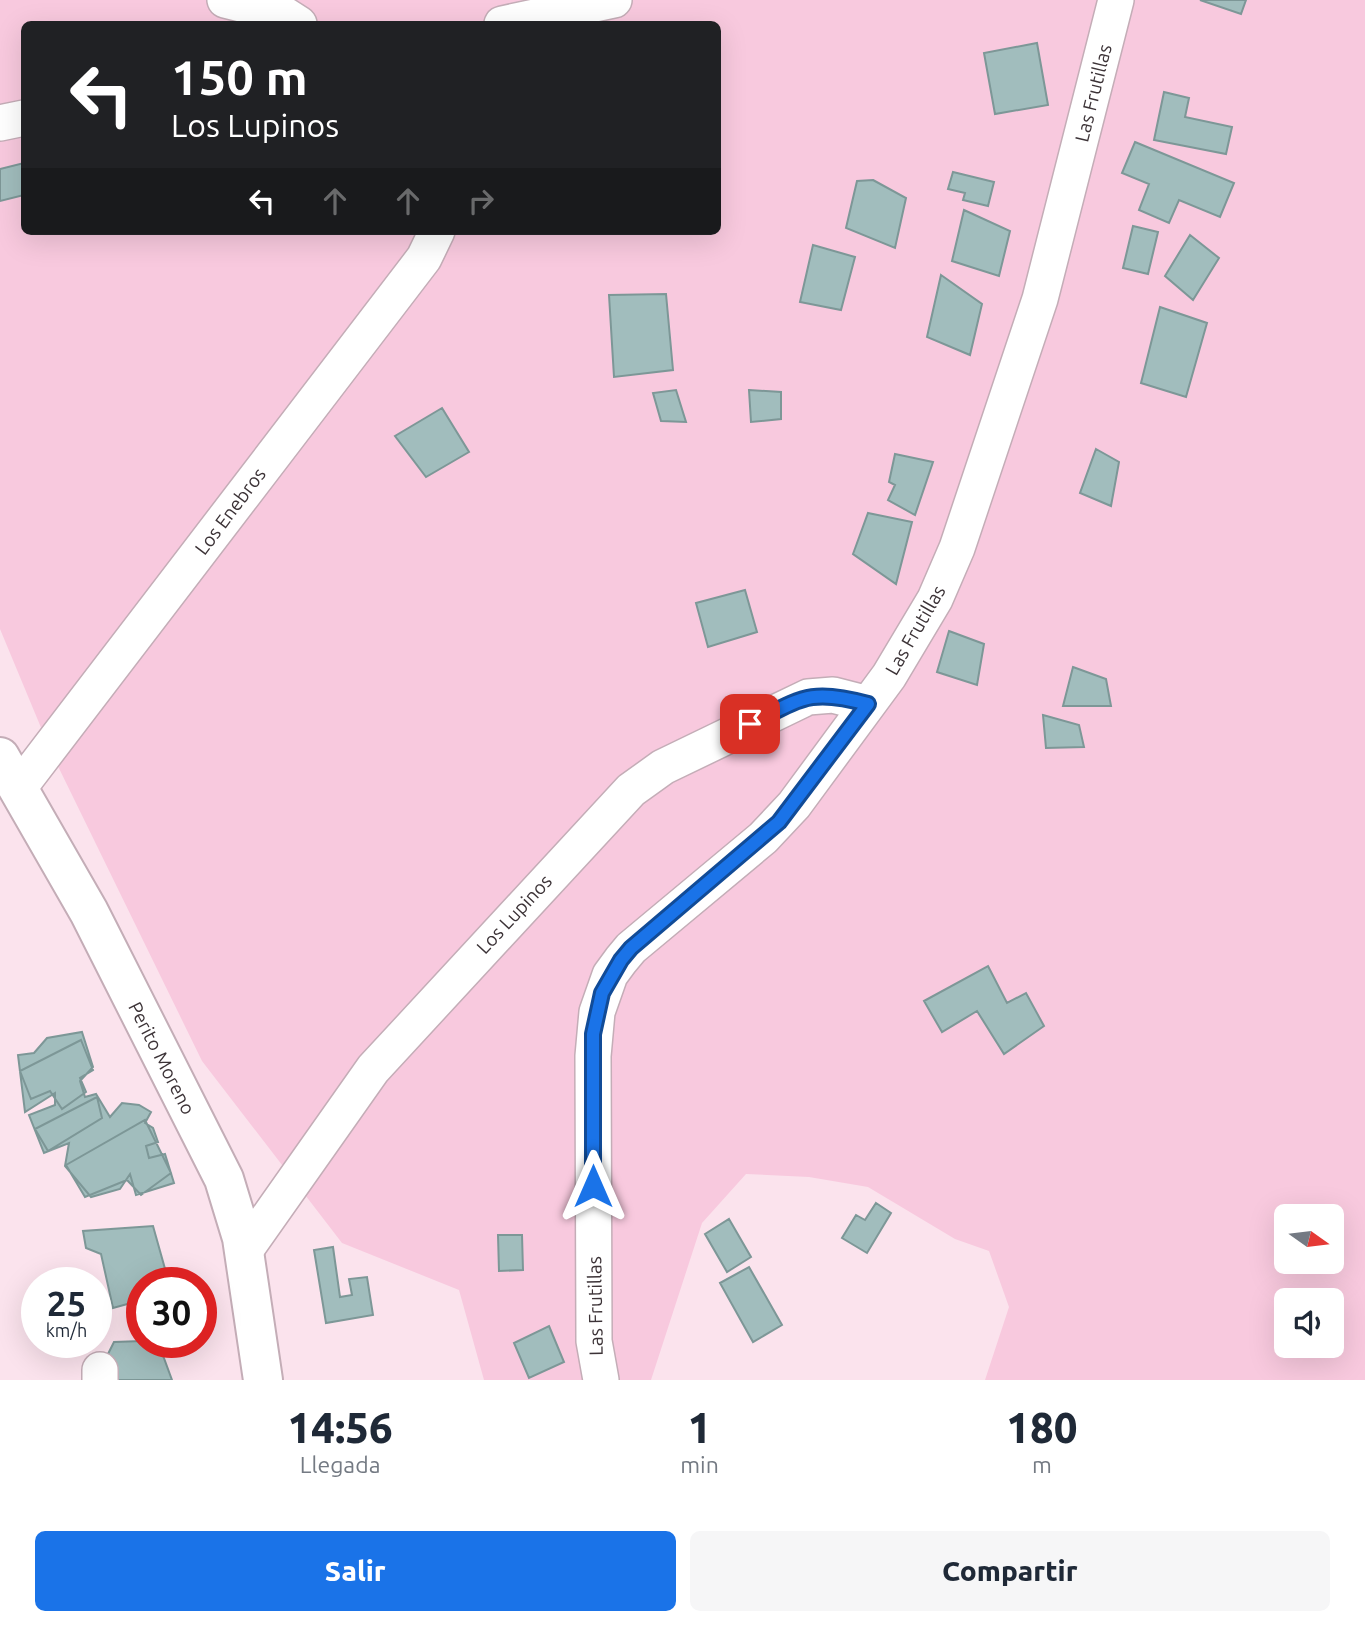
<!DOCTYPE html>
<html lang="es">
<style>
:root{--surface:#fff;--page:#f6f6f7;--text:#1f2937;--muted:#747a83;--accent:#1a73e8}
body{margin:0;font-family:Ubuntu,sans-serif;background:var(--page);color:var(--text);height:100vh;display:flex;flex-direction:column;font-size:26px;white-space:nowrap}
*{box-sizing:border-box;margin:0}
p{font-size:23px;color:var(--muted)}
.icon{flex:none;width:38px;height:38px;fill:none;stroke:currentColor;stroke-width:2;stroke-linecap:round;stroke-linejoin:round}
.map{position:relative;height:1380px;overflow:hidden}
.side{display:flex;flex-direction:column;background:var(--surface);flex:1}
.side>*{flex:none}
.top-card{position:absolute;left:21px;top:21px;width:700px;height:214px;border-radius:10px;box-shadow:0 7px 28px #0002;background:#202124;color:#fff;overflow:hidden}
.needle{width:46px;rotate:104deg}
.fabs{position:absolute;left:1274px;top:1204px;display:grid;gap:14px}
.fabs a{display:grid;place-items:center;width:70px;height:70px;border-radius:10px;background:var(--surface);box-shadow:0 7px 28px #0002;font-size:35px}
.speed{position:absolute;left:21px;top:1267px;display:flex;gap:14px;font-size:35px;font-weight:700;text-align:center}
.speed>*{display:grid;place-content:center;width:91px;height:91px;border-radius:50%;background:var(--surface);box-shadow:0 7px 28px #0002;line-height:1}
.speed small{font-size:18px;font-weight:400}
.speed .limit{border:10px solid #d22;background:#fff;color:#111}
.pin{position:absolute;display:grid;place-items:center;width:60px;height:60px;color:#fff;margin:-30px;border-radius:14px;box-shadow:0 4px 10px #0006}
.me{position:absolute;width:77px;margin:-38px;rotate:0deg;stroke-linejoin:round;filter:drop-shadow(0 0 5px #0008)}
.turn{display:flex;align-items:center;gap:24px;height:147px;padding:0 35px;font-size:32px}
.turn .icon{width:91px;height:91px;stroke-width:2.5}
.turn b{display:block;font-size:49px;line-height:60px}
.lanes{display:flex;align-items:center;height:66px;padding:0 35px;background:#0003;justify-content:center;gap:35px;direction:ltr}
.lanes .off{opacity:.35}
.eta{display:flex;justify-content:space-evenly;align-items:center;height:119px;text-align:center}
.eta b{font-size:42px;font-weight:800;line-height:49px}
.primary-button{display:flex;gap:14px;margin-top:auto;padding:14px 35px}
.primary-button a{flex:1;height:80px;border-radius:10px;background:var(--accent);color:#fff;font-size:28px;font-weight:800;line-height:80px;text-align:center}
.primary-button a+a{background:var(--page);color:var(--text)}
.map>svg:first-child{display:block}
</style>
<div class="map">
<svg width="1365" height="1380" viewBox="0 0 1365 1380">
<rect width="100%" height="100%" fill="#fbe3ed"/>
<!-- green -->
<path fill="#f8c9de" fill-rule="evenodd" d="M0 0H1365V1380H985L1009 1307 989 1251 955 1239 868 1187 809 1177 746 1174 702 1223 651 1380H484L459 1290 342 1243 202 1061 52 754 0 629ZM24 24H718V231H24ZM1286 1216H1332V1262H1286ZM1286 1300H1332V1346H1286Z"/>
<!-- building -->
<path fill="#a1bdbd" stroke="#7d9797" stroke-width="2" d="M1200 0H1246L1241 14Z
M1037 43 1048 105 995 114 984 53Z
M1164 92 1189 98 1185 117 1232 127 1226 154 1154 140Z
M1135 142 1234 183 1220 217 1179 200 1169 223 1139 210 1149 184 1122 173Z
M24 163V195L0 201V169Z
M953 172 994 182 988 206 963 200 965 193 948 189Z
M873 180 906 198 895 248 846 228 857 181Z
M964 210 1010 231 999 276 952 261Z
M1133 226 1158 232 1148 274 1123 268Z
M1190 235 1219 258 1193 300 1165 276Z
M813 245 855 257 841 310 800 302Z
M941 275 982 304 970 355 927 337Z
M666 294 673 370 614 377 609 295Z
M1160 307 1207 323 1186 397 1141 383Z
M676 390 686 422 661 421 653 393Z
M749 390 781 392V419L751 422Z
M442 408 469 452 426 477 395 436Z
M1096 449 1119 462 1111 506 1080 493Z
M895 454 933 462 915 515 888 500 895 485 889 482Z
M868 513 912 522 896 584 853 554Z
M745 590 757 632 708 647 696 603Z
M949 631 984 644 977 685 937 672Z
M1073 667 1106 679 1111 706H1063Z
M1043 715 1079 725 1084 747 1046 748Z
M988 966 1007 1003 1026 993 1044 1026 1004 1054 977 1011 942 1032 924 1001Z
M82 1032 93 1067 80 1081 85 1097 96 1094 110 1117 122 1103 139 1105 151 1112 145 1123 153 1128 158 1142 146 1146 149 1158 165 1154 174 1183 136 1195 130 1174 120 1189 91 1197 65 1166 69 1143 44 1153 29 1115 55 1105V1093L25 1112 18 1055 34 1053 47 1038Z
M81 1040 93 1070 80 1078 86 1092 62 1109 50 1091 31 1099 20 1071Z
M97 1097 102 1118 48 1151 35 1129Z
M145 1120 171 1173 141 1195 127 1180 85 1197 66 1165Z
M876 1203 891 1213 867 1253 842 1238 856 1215 865 1220Z
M729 1219 751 1257 727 1272 705 1234Z
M153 1226 169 1283H142V1300L113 1308 101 1254 86 1248 83 1231Z
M498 1235H522L523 1270 499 1271Z
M333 1247 340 1297 352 1295 349 1279 367 1277 373 1315 326 1323 314 1250Z
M749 1267 782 1325 753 1342 720 1283Z
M549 1326 564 1362 529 1378 514 1343Z
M142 1341 158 1342 172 1380H110L107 1356 114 1342Z"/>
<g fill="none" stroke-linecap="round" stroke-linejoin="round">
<!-- minor casing -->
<g stroke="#c4adb7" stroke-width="38">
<path id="minor" d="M225 0 285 15 299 24
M502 24 614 0
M0 123 24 118
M18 789 424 258 437 231
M244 1252 373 1069 631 790 663 767 808 697 833 695 868 704
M100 1370V1380
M601 1380 594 1341 593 1056 597 1012 610 975 621 960 631 948 763 838 794 805 889 676 935 599 957 548 1040 299 1116 0"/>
</g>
<!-- major casing -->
<g stroke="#c4adb7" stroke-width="42">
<path id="major" d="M0 757 89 912 224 1179 242 1238 263 1380"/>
</g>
<!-- minor -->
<use href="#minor" stroke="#fff" stroke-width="35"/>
<!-- major -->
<use href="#major" stroke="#fff" stroke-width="38"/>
</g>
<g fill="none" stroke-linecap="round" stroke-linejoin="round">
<!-- route casing -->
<g stroke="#114b97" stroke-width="18">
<path id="route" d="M593 1186V1034L602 993 621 960 631 948 779 822 868 704C810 688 802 698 750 724"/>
</g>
<!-- route -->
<use href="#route" stroke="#1a73e8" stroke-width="12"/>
</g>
<g text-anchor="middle" stroke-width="6" stroke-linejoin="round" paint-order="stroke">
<!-- street labels -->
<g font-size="19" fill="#3c3337" stroke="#fff">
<text transform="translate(1093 93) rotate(-76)" y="7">Las Frutillas</text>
<text transform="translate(230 511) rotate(-53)" y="7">Los Enebros</text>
<text transform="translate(915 630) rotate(-60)" y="7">Las Frutillas</text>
<text transform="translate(514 914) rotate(-47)" y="7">Los Lupinos</text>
<text transform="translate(162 1058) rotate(63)" y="7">Perito Moreno</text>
<text transform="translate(595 1306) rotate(-91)" y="7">Las Frutillas</text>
</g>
</g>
</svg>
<div class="fabs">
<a><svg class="needle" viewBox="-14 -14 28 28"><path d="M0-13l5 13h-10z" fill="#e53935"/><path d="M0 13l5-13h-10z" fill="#747a83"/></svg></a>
<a><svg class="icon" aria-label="sound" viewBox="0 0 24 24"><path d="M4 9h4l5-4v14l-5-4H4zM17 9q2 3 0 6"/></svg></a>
</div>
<div class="speed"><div>25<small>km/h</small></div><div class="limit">30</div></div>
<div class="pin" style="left:750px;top:724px;background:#d93025"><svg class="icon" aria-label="arrive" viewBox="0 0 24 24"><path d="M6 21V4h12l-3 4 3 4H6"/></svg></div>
<svg class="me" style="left:593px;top:1186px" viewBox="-20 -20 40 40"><path d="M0-17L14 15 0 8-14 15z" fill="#1a73e8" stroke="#fff" stroke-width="4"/></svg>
<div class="top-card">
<div class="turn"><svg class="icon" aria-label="left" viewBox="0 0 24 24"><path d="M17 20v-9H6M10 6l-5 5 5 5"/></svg><div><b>150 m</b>Los Lupinos</div></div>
<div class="lanes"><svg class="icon" aria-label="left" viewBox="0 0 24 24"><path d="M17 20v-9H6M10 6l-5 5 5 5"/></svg><svg class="icon off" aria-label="ahead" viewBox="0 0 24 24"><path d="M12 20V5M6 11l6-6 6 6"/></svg><svg class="icon off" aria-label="ahead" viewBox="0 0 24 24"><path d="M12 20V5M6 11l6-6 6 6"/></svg><svg class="icon off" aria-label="right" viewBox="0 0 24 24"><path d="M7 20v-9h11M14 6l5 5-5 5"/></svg></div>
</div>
</div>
<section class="side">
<div class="eta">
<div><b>14:56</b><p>Llegada</p></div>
<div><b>1</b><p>min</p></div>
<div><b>180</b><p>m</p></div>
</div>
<div class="primary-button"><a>Salir</a><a>Compartir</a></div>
</section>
